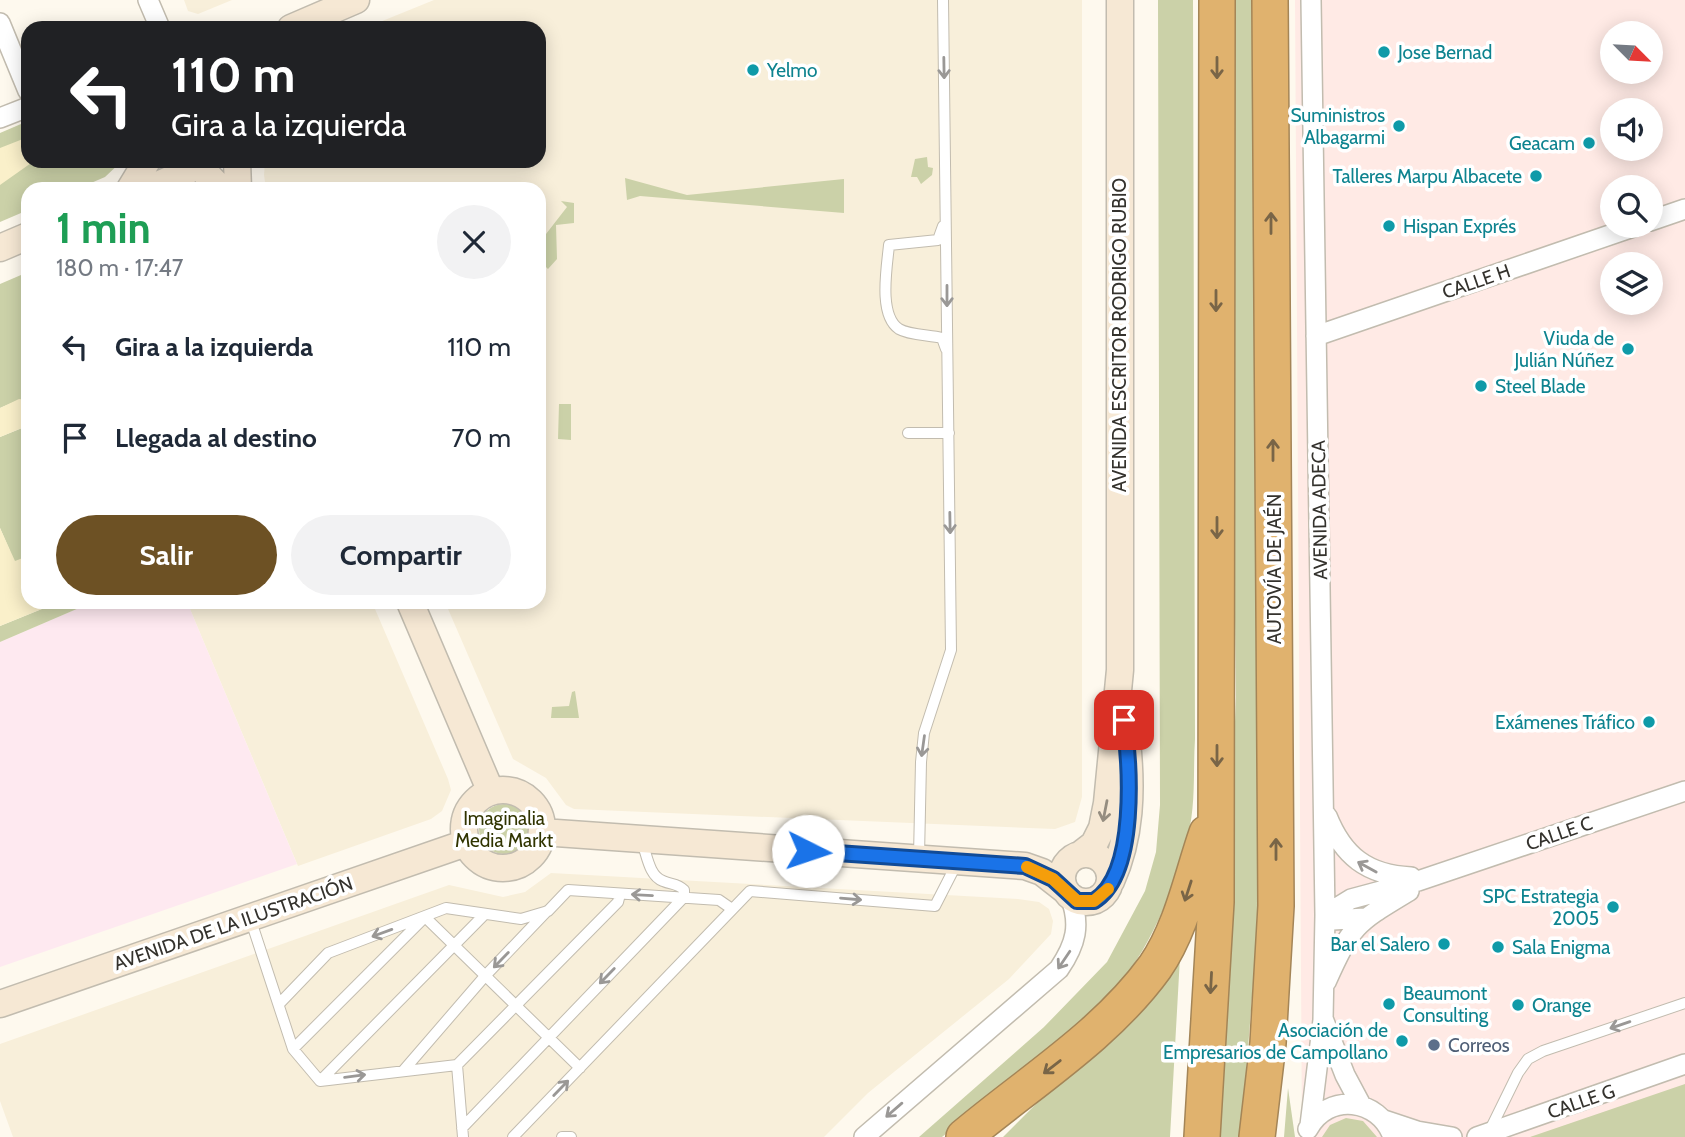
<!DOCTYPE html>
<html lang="es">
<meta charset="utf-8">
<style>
:root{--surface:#fff;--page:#f2f2f3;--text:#1f2937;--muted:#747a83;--accent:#6d5124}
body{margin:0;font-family:Cabin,sans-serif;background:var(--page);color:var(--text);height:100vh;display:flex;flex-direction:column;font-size:26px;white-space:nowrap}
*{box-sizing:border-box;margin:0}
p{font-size:23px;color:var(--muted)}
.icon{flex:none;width:38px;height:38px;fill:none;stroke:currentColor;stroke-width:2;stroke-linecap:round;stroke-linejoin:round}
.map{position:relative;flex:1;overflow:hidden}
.side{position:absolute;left:21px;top:182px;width:525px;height:427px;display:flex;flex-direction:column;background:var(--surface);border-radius:21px;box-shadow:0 4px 18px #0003}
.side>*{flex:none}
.banner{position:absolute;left:21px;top:21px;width:525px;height:147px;border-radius:21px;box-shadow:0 4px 18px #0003;background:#202124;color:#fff;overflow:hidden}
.needle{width:46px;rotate:114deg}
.tools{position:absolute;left:1600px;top:21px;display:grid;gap:14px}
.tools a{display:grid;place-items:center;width:63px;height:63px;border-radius:50%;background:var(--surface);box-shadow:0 4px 18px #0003;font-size:35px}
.pin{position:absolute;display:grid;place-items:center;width:60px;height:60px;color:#fff;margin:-30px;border-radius:14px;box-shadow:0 4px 10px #0006}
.me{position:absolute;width:77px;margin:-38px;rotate:94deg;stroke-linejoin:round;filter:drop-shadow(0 0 5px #0008)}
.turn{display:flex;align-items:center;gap:24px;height:147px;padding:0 35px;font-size:32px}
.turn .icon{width:91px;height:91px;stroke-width:2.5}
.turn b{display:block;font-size:49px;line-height:60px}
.round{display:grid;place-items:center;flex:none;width:74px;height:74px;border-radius:37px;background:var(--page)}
.overview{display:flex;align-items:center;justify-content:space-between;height:119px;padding:0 35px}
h1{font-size:42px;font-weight:700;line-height:52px;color:#1e9e55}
.button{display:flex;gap:14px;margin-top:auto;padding:14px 35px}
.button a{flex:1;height:80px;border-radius:42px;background:var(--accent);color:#fff;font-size:28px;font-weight:700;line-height:80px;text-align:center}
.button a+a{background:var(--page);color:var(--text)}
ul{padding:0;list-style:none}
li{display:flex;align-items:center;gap:21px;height:91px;padding:0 35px}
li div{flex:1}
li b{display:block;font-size:26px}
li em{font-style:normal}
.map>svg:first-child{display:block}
</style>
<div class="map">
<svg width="1685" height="1137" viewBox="0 0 1685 1137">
<rect width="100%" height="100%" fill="#fef9ee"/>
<!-- built -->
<path fill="#f8efda" d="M184 0H232L198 14 188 11Z
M434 0H1082V797L1075 822 1055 829 574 809 566 805 546 778 513 759 445 602H539V189H266L264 175 265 161H539V28H365Z
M187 602H372L448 779 451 790 442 811 431 819 298 866Z
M551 873 1018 899 1039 902 1049 909 1053 921 1051 934 1009 979 868 1093 824 1137H13L0 1101V1044L449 885 503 897 525 892Z"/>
<!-- industrial -->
<path fill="#ffeae5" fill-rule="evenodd" d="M1295 0H1685V1137H1302ZM1612 33H1650V72H1612ZM1612 110H1650V149H1612ZM1612 187H1650V226H1612ZM1612 264H1650V303H1612Z"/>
<!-- education -->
<path fill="#fee9f0" d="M93 602H187L297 864 0 967V642Z"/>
<!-- green -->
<path fill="#cbd1a8" d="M1158 0H1193L1195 739C1193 769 1196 805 1188 835 1174 891 1149 953 1109 996 1065 1046 994 1094 942 1137H919L1044 1027 1107 962 1145 891 1156 852 1160 805Z
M1227 0H1255L1260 812 1256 947 1241 1137H1214L1224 996 1236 697Z
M28 121V161H122L105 177 77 189H28V210L0 222V133Z
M927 157 928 167 933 168 932 175 921 184 917 177H911L915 159Z
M625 178 687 195 844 179V213L640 196 627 200Z
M561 201 574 203V223L556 225 557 259 548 269 539 260V243L567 207Z
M28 272V400H19L0 408V284Z
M559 404H571V440L558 439Z
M22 428 28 442V556L15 562 0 548 10 551 0 528V437Z
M59 602H93L0 642V626Z
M575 691 579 718H551L552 707 569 706 572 692Z
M479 829a25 25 0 1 1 50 0a25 25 0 1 1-50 0Z
M1181 939 1170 1137H1003L1047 1093 1080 1068 1118 1029Z
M1685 1084V1137H1530Z
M1288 1088 1295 1137H1284Z
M1346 1118 1363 1121 1377 1137H1322L1330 1125Z"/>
<!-- sand -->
<path fill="#faf0ca" d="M28 137V161H34L0 185V148Z
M19 399 28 400V442L22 428 0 437V408Z
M0 528 15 561 28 556V602H59L0 626Z"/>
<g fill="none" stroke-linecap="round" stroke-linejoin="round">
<!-- lane casing -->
<g stroke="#c2bcaf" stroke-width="12">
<path id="lane" d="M943 226 938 240 889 245C887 267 878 315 899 329 909 335 929 335 942 338L946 349
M908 433H949
M919 856 921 762 924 733 951 650 943 0
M250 918 293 1049 320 1081 457 1065 463 1137
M279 1004 328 953 446 908 521 919 548 911 568 890 719 900 732 909
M293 1049 425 917 580 1068
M457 1065 618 902 620 894
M403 1071 485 976 547 911
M320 1081 483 916
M462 1128 684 897V890C677 883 672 885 663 881 649 876 647 855 642 842
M1490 1130 1518 1073 1528 1059 1543 1051 1685 1003
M513 1137 750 891 935 906 956 865
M562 1137H571"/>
</g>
<!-- street casing -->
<g stroke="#c2bcaf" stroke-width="22">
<path id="street" d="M148 0 160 28
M0 23 28 91
M0 118 28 107
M1650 221 1685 209
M1316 336 1636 226
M1327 816C1343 856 1367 875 1411 877
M1365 918 1333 920 1325 915 1351 899 1418 881 1685 791
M1326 982C1352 924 1356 923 1409 891
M1324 1021 1345 1075 1361 1105
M1384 1120 1417 1131 1452 1137
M1310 1125 1323 1020 1325 915 1311 0
M1308 1129C1328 1092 1379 1098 1393 1137
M864 1137 1059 969C1076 944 1081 925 1070 896
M1477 1137 1685 1064"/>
</g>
<!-- secondary casing -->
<g stroke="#c2bcaf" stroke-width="29">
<path id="secondary" d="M291 28 356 0
M194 161 221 189
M237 161 238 189
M130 189 147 161
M149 189 185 173 189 161
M0 248 28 236
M410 602 491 792
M464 829a39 39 0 1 1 78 0a39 39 0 1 1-78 0Z
M542 832 1025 866 1042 872 1065 890
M1062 878a24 24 0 1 1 48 0a24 24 0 1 1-48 0Z
M1081 854 1094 844 1102 828 1107 803 1120 670V0
M1111 881C1131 837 1132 789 1127 742
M0 1004 466 843"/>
</g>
<!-- highway casing -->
<g stroke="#a48557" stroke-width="38">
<path id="highway" d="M964 1137C1028 1083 1105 1036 1155 967 1182 928 1192 876 1207 833
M1202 1137 1216 902 1217 0
M1257 1137 1268 1043 1276 906 1270 0"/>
</g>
<!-- lane -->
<use href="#lane" stroke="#fff" stroke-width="10"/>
<!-- street -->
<use href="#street" stroke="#fff" stroke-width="19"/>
<!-- secondary -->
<use href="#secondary" stroke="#f6e8d4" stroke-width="26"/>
<!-- highway -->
<use href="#highway" stroke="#e0b26e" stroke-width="35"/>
</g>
<!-- one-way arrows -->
<defs><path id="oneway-shaft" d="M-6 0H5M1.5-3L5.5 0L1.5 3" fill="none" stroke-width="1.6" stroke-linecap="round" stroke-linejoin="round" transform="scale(1.75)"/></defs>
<g stroke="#9a9896">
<use href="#oneway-shaft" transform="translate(944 68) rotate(89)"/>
<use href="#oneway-shaft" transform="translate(947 296) rotate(90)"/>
<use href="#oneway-shaft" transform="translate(950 523) rotate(89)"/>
<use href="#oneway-shaft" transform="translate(923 746) rotate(98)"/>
<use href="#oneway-shaft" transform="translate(1367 867) rotate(-151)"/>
<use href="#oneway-shaft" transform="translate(642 895) rotate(-177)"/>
<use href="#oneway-shaft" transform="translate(851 899) rotate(5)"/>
<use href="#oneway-shaft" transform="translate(382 933) rotate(160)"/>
<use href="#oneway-shaft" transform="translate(501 960) rotate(134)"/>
<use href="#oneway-shaft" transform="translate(1064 960) rotate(124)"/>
<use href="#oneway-shaft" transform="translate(607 976) rotate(134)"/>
<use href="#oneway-shaft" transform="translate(1620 1025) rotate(161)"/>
<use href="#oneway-shaft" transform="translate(355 1076) rotate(-7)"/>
<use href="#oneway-shaft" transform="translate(561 1088) rotate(-46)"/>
<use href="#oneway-shaft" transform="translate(894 1110) rotate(139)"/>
</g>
<g stroke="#796547">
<use href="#oneway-shaft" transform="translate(1217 68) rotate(90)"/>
<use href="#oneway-shaft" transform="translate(1271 223) rotate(-90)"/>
<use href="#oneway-shaft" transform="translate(1216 301) rotate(90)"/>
<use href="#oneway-shaft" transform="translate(1273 450) rotate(-90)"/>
<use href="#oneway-shaft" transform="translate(1217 528) rotate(90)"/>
<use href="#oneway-shaft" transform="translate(1217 756) rotate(90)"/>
<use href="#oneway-shaft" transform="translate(1276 849) rotate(-90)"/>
<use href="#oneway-shaft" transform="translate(1188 891) rotate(108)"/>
<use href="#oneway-shaft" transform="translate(1211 983) rotate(93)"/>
<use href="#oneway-shaft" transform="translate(1052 1067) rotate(142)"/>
</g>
<use stroke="#958d80" href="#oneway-shaft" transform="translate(1105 811) rotate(101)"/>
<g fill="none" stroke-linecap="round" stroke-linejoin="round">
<!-- route casing -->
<g stroke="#114b97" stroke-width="18">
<path id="route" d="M808 851 1025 866 1053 879 1077 901H1094C1138 874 1130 765 1124 720"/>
</g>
<!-- route -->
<use href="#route" stroke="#1a73e8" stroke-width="12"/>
<!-- slow -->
<path stroke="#f59e0b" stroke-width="12" d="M1027 867 1053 879 1077 901H1094L1108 889"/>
</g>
<!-- markers -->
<g fill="#0f9aa8" stroke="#fff" stroke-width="2.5">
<circle cx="1384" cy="52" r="7"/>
<circle cx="753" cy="70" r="7"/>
<circle cx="1399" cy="126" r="7"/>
<circle cx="1589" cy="143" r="7"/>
<circle cx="1536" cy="176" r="7"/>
<circle cx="1389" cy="226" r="7"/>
<circle cx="1628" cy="349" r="7"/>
<circle cx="1481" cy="386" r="7"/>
<circle cx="1649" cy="722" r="7"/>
<circle cx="1613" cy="907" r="7"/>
<circle cx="1444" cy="944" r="7"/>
<circle cx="1498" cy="947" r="7"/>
<circle cx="1389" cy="1004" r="7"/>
<circle cx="1518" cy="1005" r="7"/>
<circle cx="1402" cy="1041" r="7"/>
</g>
<circle fill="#5c6f8a" stroke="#fff" stroke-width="2.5" cx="1434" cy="1045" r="7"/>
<g text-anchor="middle" stroke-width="7" stroke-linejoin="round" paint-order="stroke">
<!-- culture labels -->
<g font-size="19" fill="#0d838f" stroke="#fff" text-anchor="end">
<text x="1398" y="59" text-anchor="start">Jose Bernad</text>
<text x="767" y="77" text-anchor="start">Yelmo</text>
<text x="1385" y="122">Suministros<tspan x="1385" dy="22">Albagarmi</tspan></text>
<text x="1575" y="150">Geacam</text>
<text x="1522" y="183">Talleres Marpu Albacete</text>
<text x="1403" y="233" text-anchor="start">Hispan Exprés</text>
<text x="1614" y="345">Viuda de<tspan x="1614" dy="22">Julián Núñez</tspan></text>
<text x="1495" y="393" text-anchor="start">Steel Blade</text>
<text x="1635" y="729">Exámenes Tráfico</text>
<text x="1599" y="903">SPC Estrategia<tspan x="1599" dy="22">2005</tspan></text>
<text x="1430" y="951">Bar el Salero</text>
<text x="1512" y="954" text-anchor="start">Sala Enigma</text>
<text x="1403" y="1000" text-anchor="start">Beaumont<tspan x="1403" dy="22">Consulting</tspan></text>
<text x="1532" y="1012" text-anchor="start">Orange</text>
<text x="1388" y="1037">Asociación de<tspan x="1388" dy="22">Empresarios de Campollano</tspan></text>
</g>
<!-- street labels -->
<g font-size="19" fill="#34322d" stroke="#fff">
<text transform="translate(1476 281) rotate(-19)" y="7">CALLE H</text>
<text transform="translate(1119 335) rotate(-90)" y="7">AVENIDA ESCRITOR RODRIGO RUBIO</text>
<text transform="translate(1319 510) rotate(-91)" y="7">AVENIDA ADECA</text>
<text transform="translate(1274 569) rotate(-90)" y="7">AUTOVÍA DE JAÉN</text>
<text transform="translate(1559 833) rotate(-19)" y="7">CALLE C</text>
<text transform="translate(233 923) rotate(-19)" y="7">AVENIDA DE LA ILUSTRACIÓN</text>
<text transform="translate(1581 1101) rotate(-19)" y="7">CALLE G</text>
</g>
<!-- park labels -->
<g font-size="19" fill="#303400" stroke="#fff">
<text x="504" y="825">Imaginalia<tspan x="504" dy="22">Media Markt</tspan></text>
</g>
<!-- service labels -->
<g font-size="19" fill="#4e5e75" stroke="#fff" text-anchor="start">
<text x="1448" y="1052">Correos</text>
</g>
</g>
</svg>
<div class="tools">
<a><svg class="needle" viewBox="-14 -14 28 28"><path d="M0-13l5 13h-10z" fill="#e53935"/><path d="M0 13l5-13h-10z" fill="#747a83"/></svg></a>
<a><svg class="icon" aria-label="sound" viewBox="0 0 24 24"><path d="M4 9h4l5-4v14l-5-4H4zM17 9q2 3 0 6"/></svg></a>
<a><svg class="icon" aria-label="search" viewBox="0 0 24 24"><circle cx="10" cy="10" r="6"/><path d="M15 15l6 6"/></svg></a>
<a><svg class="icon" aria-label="layers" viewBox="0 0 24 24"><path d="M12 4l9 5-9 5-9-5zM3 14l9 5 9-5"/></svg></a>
</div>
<div class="pin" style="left:1124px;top:720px;background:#d93025"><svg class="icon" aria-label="arrive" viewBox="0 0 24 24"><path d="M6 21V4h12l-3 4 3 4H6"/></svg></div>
<svg class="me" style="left:808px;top:851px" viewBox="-20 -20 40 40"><circle r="19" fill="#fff"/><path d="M0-13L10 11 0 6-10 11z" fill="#1a73e8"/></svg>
<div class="banner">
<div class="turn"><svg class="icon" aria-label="left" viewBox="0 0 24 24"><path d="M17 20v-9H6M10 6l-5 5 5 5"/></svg><div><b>110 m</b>Gira a la izquierda</div></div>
</div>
<section class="side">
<div class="overview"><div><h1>1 min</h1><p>180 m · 17:47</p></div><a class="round"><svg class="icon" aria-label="close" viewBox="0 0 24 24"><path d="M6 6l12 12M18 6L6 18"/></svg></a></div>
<ul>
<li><svg class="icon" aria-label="left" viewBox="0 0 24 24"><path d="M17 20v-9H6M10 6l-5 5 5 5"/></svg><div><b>Gira a la izquierda</b></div><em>110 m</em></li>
<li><svg class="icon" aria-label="arrive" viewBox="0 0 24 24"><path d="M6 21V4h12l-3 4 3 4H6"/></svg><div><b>Llegada al destino</b></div><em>70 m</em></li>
</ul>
<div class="button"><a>Salir</a><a>Compartir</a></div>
</section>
</div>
